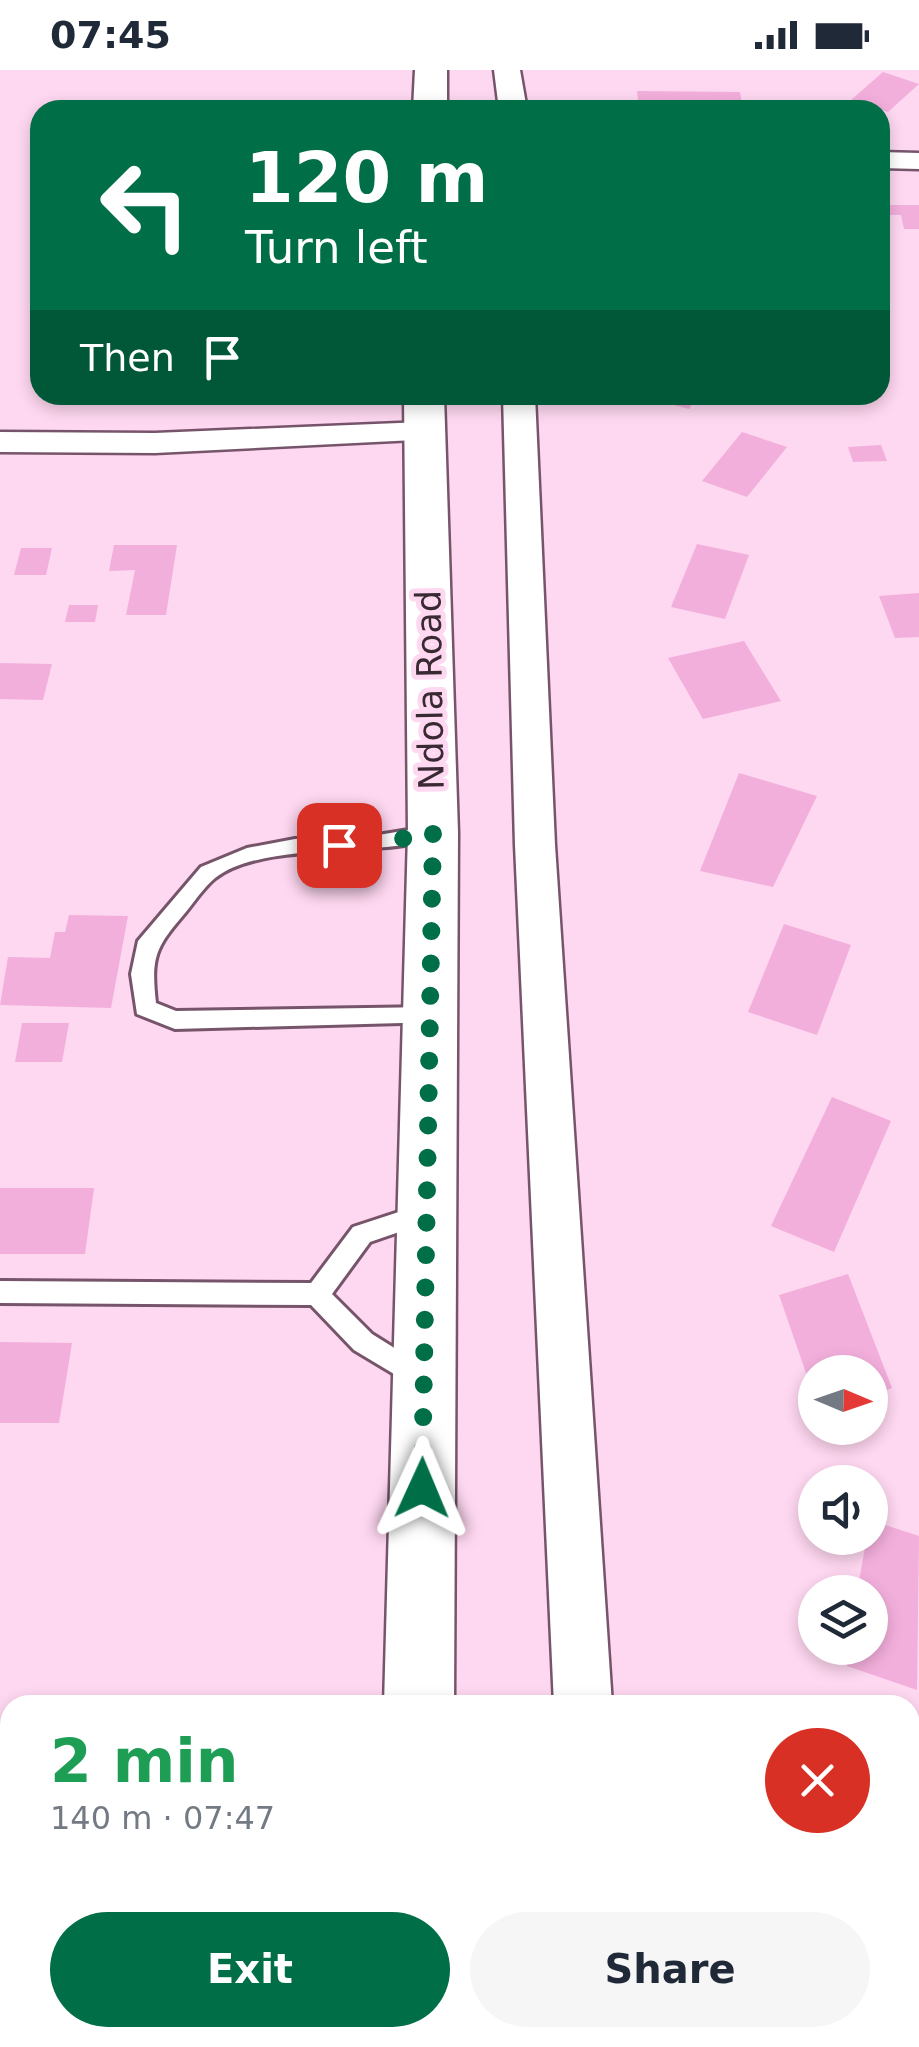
<!DOCTYPE html>
<meta charset="utf-8">
<style>
:root{--surface:#fff;--page:#f6f6f7;--text:#1f2937;--muted:#747a83;--accent:#006e46}
body{margin:0;font-family:"DejaVu Sans",sans-serif;background:var(--page);color:var(--text);height:100vh;display:flex;flex-direction:column;font-size:38px;white-space:nowrap}
*{box-sizing:border-box;margin:0}
p{font-size:32px;color:var(--muted)}
.icon{flex:none;width:55px;height:55px;fill:none;stroke:currentColor;stroke-width:2;stroke-linecap:round;stroke-linejoin:round}
.map{position:relative;flex:1;overflow:hidden}
.details{position:absolute;left:0px;top:1625px;width:920px;height:352px;display:flex;flex-direction:column;background:var(--surface);border-radius:30px 30px 0 0;box-shadow:0 5px 15px #0003}
.details>*{flex:none}
.top-card{position:absolute;left:30px;top:30px;width:860px;height:305px;border-radius:30px;box-shadow:0 5px 15px #0003;background:#006e46;color:#fff;overflow:hidden}
.needle{width:65px;rotate:92deg}
.tools{position:absolute;left:798px;top:1285px;display:grid;gap:20px}
.tools a{display:grid;place-items:center;width:90px;height:90px;border-radius:50%;background:var(--surface);box-shadow:0 5px 15px #0003;font-size:50px}
.pin{position:absolute;display:grid;place-items:center;width:85px;height:85px;color:#fff;margin:-42px;border-radius:20px;box-shadow:0 5px 15px #0006}
.me{position:absolute;width:110px;margin:-55px;rotate:1deg;stroke-linejoin:round;filter:drop-shadow(0 0 8px #0008)}
.turn{display:flex;align-items:center;gap:35px;height:210px;padding:0 50px;font-size:45px}
.turn .icon{width:130px;height:130px;stroke-width:2.5}
.turn b{display:block;font-size:70px;line-height:85px}
.then{display:flex;align-items:center;height:95px;padding:0 50px;background:#0003;gap:20px;font-size:38px}
.round{display:grid;place-items:center;flex:none;width:105px;height:105px;border-radius:52px;background:var(--page)}
.headline{display:flex;align-items:center;justify-content:space-between;height:170px;padding:0 50px}
h1{font-size:60px;font-weight:700;line-height:75px;color:#1e9e55}
.primary-button{display:flex;gap:20px;margin-top:auto;padding:20px 50px}
.primary-button a{flex:1;height:115px;border-radius:60px;background:var(--accent);color:#fff;font-size:40px;font-weight:700;line-height:115px;text-align:center}
.primary-button a+a{background:var(--page);color:var(--text)}
.status{display:flex;justify-content:space-between;align-items:center;height:70px;padding:0 50px;background:var(--surface);direction:ltr}
.status svg{height:28px;fill:currentColor}
.map>svg:first-child{display:block}
</style>
<div class="status"><b>07:45</b><svg viewBox="0 0 49 12"><path d="M0 12V9h3v3zM5 12V6h3v6zM10 12V3h3v9zM15 12V0h3v12zM26 1h20v11H26zM47 4h2v5h-2z"/></svg></div>
<div class="map">
<svg width="919" height="1977" viewBox="0 0 919 1977">
<rect width="100%" height="100%" fill="#fed7f0"/>
<!-- building -->
<path fill="#f3afdc" d="M883 2 919 14 888 42 851 30Z
M637 21 740 22 743 40H639Z
M884 135H919V159H904L901 145H887Z
M650 325H697L689 339 648 328Z
M742 362 787 377 747 427 702 411Z
M881 375 887 391 853 392 848 377Z
M697 474 749 485 725 549 671 537Z
M114 475H177L166 545H126L135 500 109 501Z
M21 478H52L46 505H14Z
M919 523V567L895 568 879 526Z
M69 535H98L95 552H65Z
M744 571 781 631 703 649 668 588Z
M0 593 52 594 43 630 0 629Z
M739 703 817 726 773 817 700 801Z
M69 845 128 846 111 938 0 935 8 887 50 888 55 862H65Z
M784 854 851 875 817 965 748 942Z
M22 953H69L62 992H15Z
M832 1027 891 1051 834 1182 771 1156Z
M0 1118H94L85 1184H0Z
M848 1204 892 1318 870 1327V1302H815L814 1326 779 1225Z
M0 1272 72 1273 59 1353H0Z
M870 1450 919 1466 917 1620 847 1596 850 1578H870V1522H857Z
M910 1878H919V1977H877L874 1968H910Z"/>
<g fill="none" stroke-linecap="round" stroke-linejoin="round">
<!-- service casing -->
<g stroke="#76556a" stroke-width="6">
<path id="service" d="M433 756 443 763 440 768C378 787 263 771 215 808 204 817 194 832 185 843 155 878 151 887 156 933L176 941 431 937 439 940 442 946 439 952 175 959 137 944 131 904 138 871 201 797 247 778 295 769 378 765Z
M423 1134 431 1137 435 1144 431 1151 370 1172 332 1224 372 1264 428 1299 432 1307 428 1315 419 1319 354 1280 311 1235 0 1233V1211L311 1213 353 1157Z"/>
</g>
<!-- minor casing -->
<g stroke="#76556a" stroke-width="5">
<path id="minor" d="M494 0H520L527 40H499Z
M880 82 919 83V99L880 98Z
M503 325H535L555 775 612 1635H554L515 775Z
M423 352 435 355 440 362 435 369 155 383 0 382V362L155 363Z
M577 1968H641L642 1977H578Z"/>
</g>
<!-- primary casing -->
<g stroke="#76556a" stroke-width="5">
<path id="primary" d="M415 0H447V40H413Z
M404 325H444L458 763 454 1635H384L408 763Z
M375 1968H453V1977H375Z"/>
</g>
<!-- service -->
<use href="#service" fill="#fff" fill-rule="evenodd"/>
<!-- minor -->
<use href="#minor" fill="#fff" fill-rule="evenodd"/>
<!-- primary -->
<use href="#primary" fill="#fff" fill-rule="evenodd"/>
</g>
<g fill="none" stroke-linecap="round" stroke-linejoin="round">
<!-- route -->
<path stroke="#006e46" stroke-width="18" stroke-dasharray="0 32.4" d="M339 775 378 774 433 762 422 1418"/>
</g>
<g text-anchor="middle" stroke-width="10" stroke-linejoin="round" paint-order="stroke">
<!-- street labels -->
<g font-size="35" fill="#382933" stroke="#fed7f0">
<text transform="translate(430 620) rotate(-91)" y="12">Ndola Road</text>
</g>
</g>
</svg>
<div class="tools">
<a><svg class="needle" viewBox="-14 -14 28 28"><path d="M0-13l5 13h-10z" fill="#e53935"/><path d="M0 13l5-13h-10z" fill="#747a83"/></svg></a>
<a><svg class="icon" aria-label="sound" viewBox="0 0 24 24"><path d="M4 9h4l5-4v14l-5-4H4zM17 9q2 3 0 6"/></svg></a>
<a><svg class="icon" aria-label="layers" viewBox="0 0 24 24"><path d="M12 4l9 5-9 5-9-5zM3 14l9 5 9-5"/></svg></a>
</div>
<div class="pin" style="left:339px;top:775px;background:#d93025"><svg class="icon" aria-label="arrive" viewBox="0 0 24 24"><path d="M6 21V4h12l-3 4 3 4H6"/></svg></div>
<svg class="me" style="left:422px;top:1418px" viewBox="-20 -20 40 40"><path d="M0-17L14 15 0 8-14 15z" fill="#006e46" stroke="#fff" stroke-width="4"/></svg>
<div class="top-card">
<div class="turn"><svg class="icon" aria-label="left" viewBox="0 0 24 24"><path d="M17 20v-9H6M10 6l-5 5 5 5"/></svg><div><b>120 m</b>Turn left</div></div>
<div class="then">Then<svg class="icon" aria-label="arrive" viewBox="0 0 24 24"><path d="M6 21V4h12l-3 4 3 4H6"/></svg></div>
</div>
<section class="details">
<div class="headline"><div><h1>2 min</h1><p>140 m · 07:47</p></div><a class="round" style="background:#d93025;color:#fff"><svg class="icon" aria-label="close" viewBox="0 0 24 24"><path d="M6 6l12 12M18 6L6 18"/></svg></a></div>
<div class="primary-button"><a>Exit</a><a>Share</a></div>
</section>
</div>
